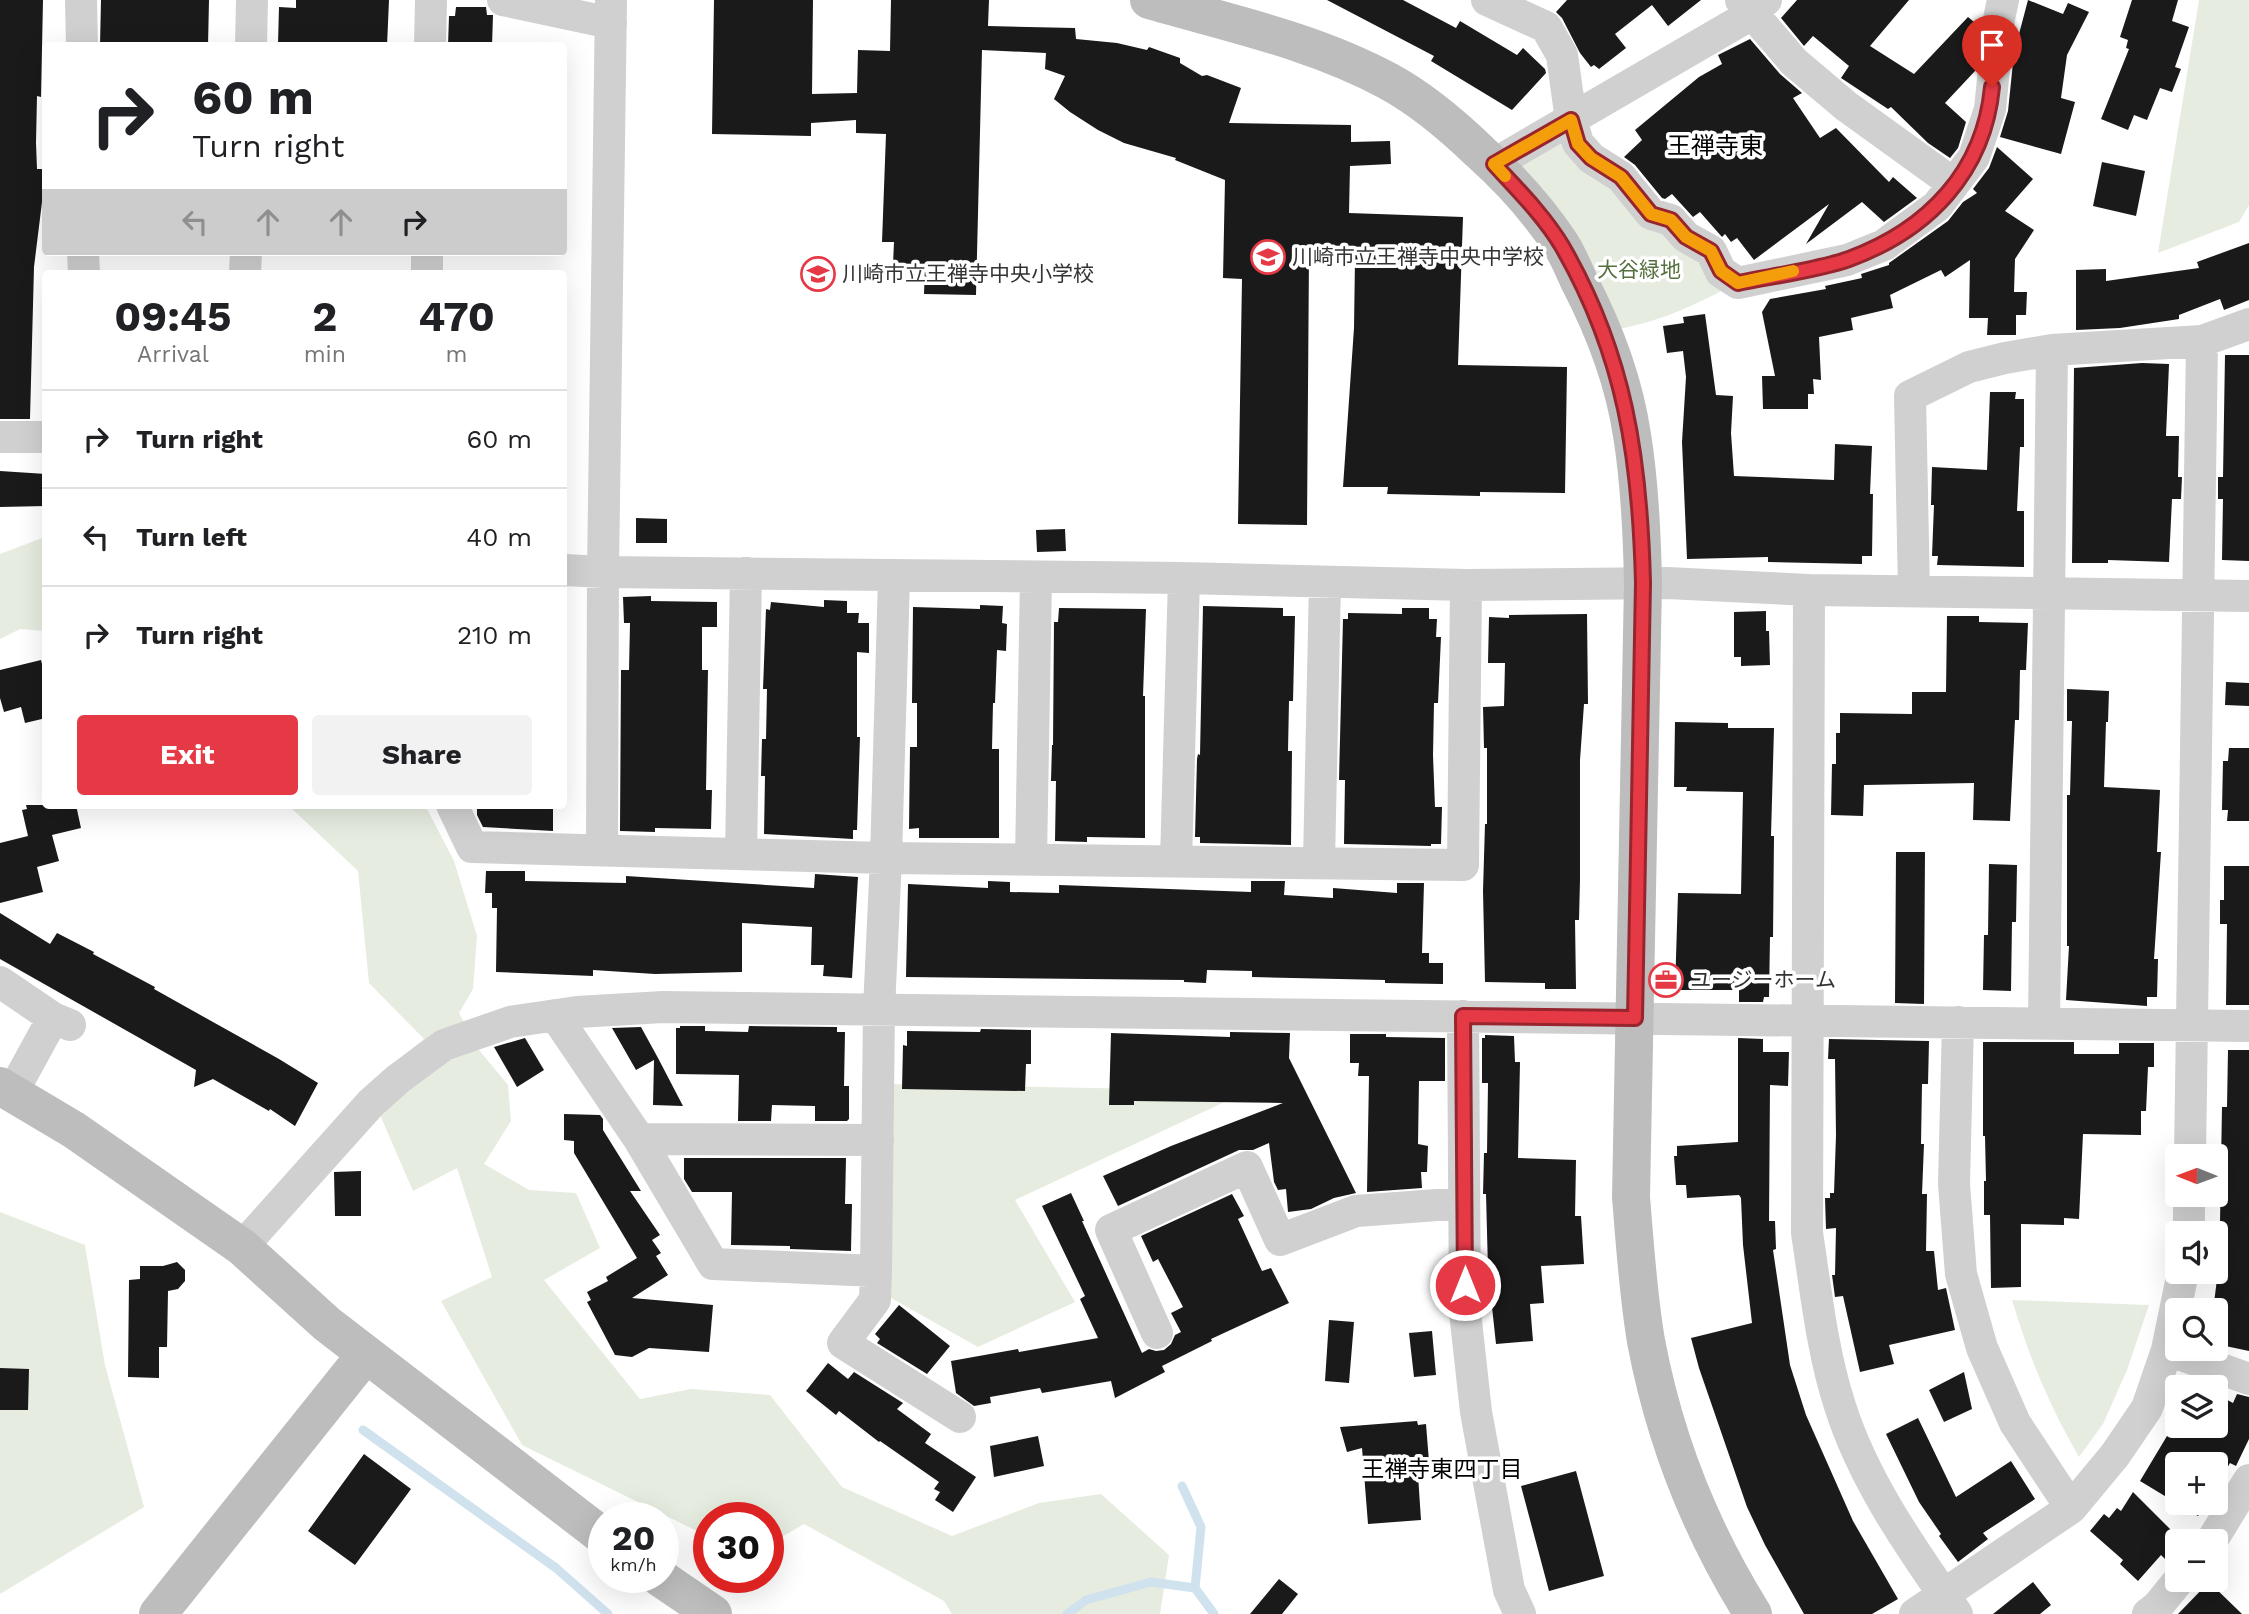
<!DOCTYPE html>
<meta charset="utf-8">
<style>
:root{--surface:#fff;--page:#f2f2f2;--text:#202124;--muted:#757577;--line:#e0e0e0;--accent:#e63946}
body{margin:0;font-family:"Work Sans","Noto Sans JP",sans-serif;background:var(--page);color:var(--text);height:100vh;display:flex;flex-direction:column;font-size:26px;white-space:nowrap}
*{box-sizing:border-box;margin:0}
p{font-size:23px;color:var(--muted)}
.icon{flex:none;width:38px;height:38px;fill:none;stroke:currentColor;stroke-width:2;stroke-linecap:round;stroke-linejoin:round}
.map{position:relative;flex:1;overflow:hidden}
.drawer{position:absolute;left:42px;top:270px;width:525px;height:539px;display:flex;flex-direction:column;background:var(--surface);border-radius:7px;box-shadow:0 7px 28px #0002}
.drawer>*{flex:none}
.top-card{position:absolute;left:42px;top:42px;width:525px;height:214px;border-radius:7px;box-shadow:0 7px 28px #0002;background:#fff;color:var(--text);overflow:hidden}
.needle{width:46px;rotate:271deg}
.tools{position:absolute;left:2165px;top:1144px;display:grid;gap:14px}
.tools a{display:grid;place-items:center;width:63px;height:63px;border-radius:7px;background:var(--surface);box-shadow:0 7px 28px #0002;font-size:35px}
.speed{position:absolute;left:588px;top:1502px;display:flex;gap:14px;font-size:35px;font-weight:700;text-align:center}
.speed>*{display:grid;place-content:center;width:91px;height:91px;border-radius:50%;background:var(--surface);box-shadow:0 7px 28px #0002;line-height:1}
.speed small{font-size:18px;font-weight:400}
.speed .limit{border:10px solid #d22;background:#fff;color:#111}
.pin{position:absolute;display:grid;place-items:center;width:60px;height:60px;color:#fff;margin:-72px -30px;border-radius:50% 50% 50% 0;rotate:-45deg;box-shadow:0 0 7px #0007}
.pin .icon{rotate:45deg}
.me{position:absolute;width:77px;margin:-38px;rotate:0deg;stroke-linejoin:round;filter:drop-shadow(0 0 5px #0008)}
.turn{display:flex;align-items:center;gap:24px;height:147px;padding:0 35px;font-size:32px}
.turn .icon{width:91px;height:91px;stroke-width:2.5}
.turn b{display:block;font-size:49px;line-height:60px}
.lanes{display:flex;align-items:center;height:66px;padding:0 35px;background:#0003;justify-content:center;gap:35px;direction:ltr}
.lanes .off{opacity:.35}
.eta{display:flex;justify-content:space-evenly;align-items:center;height:119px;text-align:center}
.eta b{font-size:42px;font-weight:700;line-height:49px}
.button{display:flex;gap:14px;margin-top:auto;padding:14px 35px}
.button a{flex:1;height:80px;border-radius:7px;background:var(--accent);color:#fff;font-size:28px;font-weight:700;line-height:80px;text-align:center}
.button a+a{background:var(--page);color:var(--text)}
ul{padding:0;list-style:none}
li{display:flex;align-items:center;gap:21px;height:98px;padding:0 35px;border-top:2px solid var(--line)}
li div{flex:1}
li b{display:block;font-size:26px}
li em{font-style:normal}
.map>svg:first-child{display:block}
</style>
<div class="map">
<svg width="2249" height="1614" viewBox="0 0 2249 1614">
<rect width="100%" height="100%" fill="#fff"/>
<!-- green -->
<path fill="#e6ecdf" d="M2199 0H2249V205L2239 222 2158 253Z
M1567 122 1729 287C1687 309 1656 323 1608 331L1501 166Z
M45 537V631L20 629 0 639V554Z
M288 805H425L454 861 477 936 473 989 459 1013 479 1050 508 1085 511 1121 484 1164 529 1190 576 1193 600 1248 544 1280 640 1399 691 1389 770 1395 842 1487 952 1536 1039 1503 1101 1494 1169 1555 1160 1614H952L944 1601 804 1524 768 1545V1517H709V1537L522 1445 441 1301 492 1277 457 1168 413 1191 367 1085 424 1039 369 983 358 871Z
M886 1084 1248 1091 1015 1200 1075 1302 978 1347 884 1294Z
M0 1212 85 1245 105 1365 144 1507 0 1594Z
M2012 1300 2149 1305 2127 1370 2103 1424 2079 1457C2049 1405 2029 1357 2012 1300Z"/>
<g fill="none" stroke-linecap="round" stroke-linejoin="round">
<!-- stream -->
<path stroke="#cfe2ee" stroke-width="9" d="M363 1430 556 1568 608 1614
M1182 1486 1201 1527 1195 1588
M1067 1614 1086 1600 1151 1582 1195 1588 1214 1614"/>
</g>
<!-- building -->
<path fill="#1a1a1a" d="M0 0H43L41 97 37 96 36 143 37 169H43V194L34 267 30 419H0Z
M101 0H209L208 46H100Z
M296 0H389L387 46 278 44 279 7 296 8Z
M714 0H813L812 94 857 93 858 50 890 51 891 0H989L988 26 1075 28 1076 39 1117 43 1147 50 1149 47 1180 58V63L1202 76 1207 75 1241 88 1229 123 1351 125V142L1390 141 1391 164 1350 166 1349 213 1463 217 1458 365 1567 367 1565 493 1480 492V496L1387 494 1388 487H1343L1354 328 1355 259H1352V255L1309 254 1307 525 1238 524 1242 279 1223 278 1225 180 1175 160 1176 158 1124 143 1098 130 1070 112 1054 99 1065 76 1045 69 1046 53 982 50 976 295 924 294 925 265 893 264 894 242H882L886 134 856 133V120L811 123V136L712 134Z
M1327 0H1403L1456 28 1460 21 1517 55 1523 48 1545 69 1546 73 1512 110 1431 61 1434 56Z
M1567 0H1701L1668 26 1652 5 1615 34 1626 48 1599 69 1594 65 1591 67 1580 53 1562 18 1556 12Z
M1797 0H1909L1870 46 1914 74 1968 17 1980 27 1975 71 1945 103 1966 122 1958 148 1950 158 1928 143 1891 107 1888 109 1841 78 1849 66 1813 36 1804 46 1781 18Z
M2028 0 2063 14 2068 3 2089 12 2067 55 2061 98 2075 102 2061 154 2000 137 2008 111 2014 53Z
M2132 0H2178L2172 21 2189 27 2175 67 2181 69 2172 92 2160 88 2147 120 2134 115 2128 130 2101 119 2129 49 2126 48 2128 40 2120 37Z
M456 7H486L487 15H493L492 46H448L449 16H455Z
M1750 39 1780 74 1802 93 1793 98 1820 138 1836 128 1889 182 1893 177 1917 198 1884 222 1862 202 1806 244 1829 204 1754 260 1737 238 1731 242 1725 234 1722 237 1700 212 1693 217 1672 194 1665 199 1662 198 1635 165 1624 157 1642 140 1635 130 1699 77 1722 64 1718 55Z
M1997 147 2033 179 2005 211 2034 230 2015 259 2014 292H2027L2026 315H2016V335H1987L1988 318H1969L1970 260 1945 277 1941 270 1890 295 1893 308 1851 318 1853 330 1819 337 1821 380 1813 379 1814 394H1808V409H1763L1762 376H1775L1762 312 1770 299 1826 289 1825 286 1862 278 1861 274 1889 265V263L1948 221 1963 202 1977 193 1973 189 1989 168Z
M2102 162 2145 171 2136 216 2093 206Z
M2249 243V300L2224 310 2220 299 2179 315V319L2120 328 2076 330V270L2106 269V281L2199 268 2197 262Z
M1705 314 1716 395 1733 396 1731 433 1734 476 1834 480 1835 444 1872 446 1870 494H1873L1872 556H1862V564L1768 562V557L1687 559 1682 442 1686 377 1683 351 1667 353 1663 326 1684 323 1683 317Z
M2225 355H2249V561L2222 560 2223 499H2218V477H2223Z
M2142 363 2169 364 2166 436H2179L2178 477H2182L2181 499H2172L2169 562 2108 560V563H2072L2074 368Z
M1990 392H2016L2015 399H2024V447H2020L2017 511H2024V567L1937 565 1938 556H1932L1934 505H1931L1932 467 1987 470Z
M0 471 46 474V506L0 507Z
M636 518 667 519V543H636Z
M1065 529 1066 551 1037 552 1036 530Z
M651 596V601L717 602V627H702V670H708L706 790H712L711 829 655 828V832L620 831 621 670H629L630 623H624L623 597Z
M824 600 847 601V613H859L858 623H869V653L857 652V737H860L857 830H853V839L764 834 765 776H761L762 739H766L767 689H763L766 609 770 610 771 602 824 607Z
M980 605 1003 606 1002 623 1007 624 1006 651 997 650 995 703H993L992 749H999V838H919V828L909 829 910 747H917V703H912L913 607 980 609Z
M1203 606 1283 608V616H1295L1293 701H1289L1288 751H1292L1291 845 1200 843V837H1195L1197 759 1198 754 1200 755Z
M1059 608 1146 609 1143 696H1145V838L1087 837V842L1055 841 1056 781H1051L1052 745H1053L1054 622H1058Z
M1402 608H1429V619H1437L1436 637H1441L1438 703H1434L1433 755 1435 807H1442L1441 844H1431V846L1344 844 1345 780H1339L1343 619H1348V613L1402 614Z
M1766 611V631H1769L1770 665 1741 666V657H1734V612Z
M1587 614 1588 704H1584L1580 760V880L1579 920H1575L1576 989H1545V983L1485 982 1483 891 1485 824H1487V748H1484L1483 707 1504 706 1505 663H1488L1489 617 1509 618V615Z
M1947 616H1979V622L2028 623 2026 670H2020L2019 720H2015L2010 821 1973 820 1974 783 1864 785 1863 816 1831 815 1832 764H1836V733H1840V713L1912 714V692H1946Z
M41 660 46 680V718L25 723 21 707 4 712 0 698V670Z
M2226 682 2249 683V706L2225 705Z
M2067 689 2109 691 2108 722H2106L2104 787 2160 790 2157 852H2161L2154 959H2158L2157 997H2147V1006L2066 1000 2069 946H2067V795H2070L2072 721H2067Z
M1675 722 1728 723V728H1774L1771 836H1774L1773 937H1770L1769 997H1764L1763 1002H1739V990H1675L1678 893 1741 894 1743 792 1686 791 1687 787H1674Z
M2229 748H2249V821H2227L2228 810H2222L2223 761H2228Z
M26 805H76L81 828 52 835 59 861 37 867 43 892 0 903V843L28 836 22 810 27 809Z
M477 805H553V831L483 827 477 815Z
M1896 852H1925L1924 1004 1895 1003Z
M1989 864 2017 865 2016 922H2012L2011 991 1983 990 1984 935H1988Z
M2224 866H2249V1005H2226L2227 924H2220V900H2224Z
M486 871H525V881L626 883V876L814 888 815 874 858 877 852 978 823 976 824 965H811L812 927 742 923V972L655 974 593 970V976L496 972 497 908H492V893H485Z
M988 881 1010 882V892L1059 893V885L1251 892V881H1285L1284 895 1333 898V888L1397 893V883H1424L1422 953H1429V963H1443V984L1385 983V980L1252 977V971L1207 970 1206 983 1184 982V980L906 977 908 884 988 888Z
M0 913 50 944 57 933 94 952 93 954 155 987 154 989 279 1059 318 1083 295 1126 270 1109 269 1111 213 1079 194 1087 196 1070 0 959Z
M680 1026H705V1031L748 1032 749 1026 837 1027V1032H845L844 1086H849V1119L847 1121H815V1106L772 1105 771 1121H738L739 1075 676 1074V1028H680Z
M641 1027 658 1058 683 1106 653 1105 654 1060 636 1070 612 1028Z
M981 1029 1031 1030V1064H1026L1025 1091 902 1089 903 1045 907 1046V1031L980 1032Z
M1230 1032 1290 1033 1289 1058 1356 1193 1334 1198 1311 1209 1288 1212 1286 1189 1278 1190 1274 1182 1269 1143 1253 1150H1239L1118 1206 1103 1176 1171 1146 1283 1103 1134 1101V1105H1109L1111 1033 1230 1037Z
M1350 1034H1386V1037L1445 1038V1081H1419L1418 1144 1428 1146 1427 1172H1421L1422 1188 1367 1192 1369 1076H1358L1359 1063H1350Z
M1485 1035 1514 1036 1515 1062H1520L1518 1158 1576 1160 1575 1216H1581L1584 1264 1541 1266 1544 1303 1530 1304 1533 1341 1496 1344 1488 1270 1486 1194H1483L1484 1153H1487L1488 1083H1482V1038H1485Z
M525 1038 544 1070 517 1087 494 1047Z
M1738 1038 1763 1039V1052H1789L1788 1086 1770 1085 1769 1221H1775L1776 1249 1773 1250 1790 1365 1806 1415 1853 1521 1898 1599 1872 1614H1804L1765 1545 1747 1507 1699 1368 1691 1338 1752 1323 1743 1245 1741 1198 1739 1195 1687 1198 1686 1185H1676L1674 1156H1677V1146L1738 1142Z
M1829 1039 1929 1041 1928 1084H1922L1921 1144H1924L1922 1194H1927L1926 1251H1934L1938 1290 1946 1288 1955 1330 1889 1345 1894 1364 1860 1372 1843 1296 1835 1297 1832 1275H1835L1836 1228 1826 1229 1825 1198H1830V1193H1834L1836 1135 1835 1059H1828Z
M1983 1042H2074V1054H2119V1043H2154V1067H2148L2146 1111H2141V1135L2083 1134 2079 1219 2064 1218V1225L2021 1224V1287L1991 1288 1990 1215H1984V1181H1986L1985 1136H1983Z
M2228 1050H2249V1351L2216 1344V1323L2221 1311H2213L2224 1223H2220L2222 1107H2227Z
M564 1114 600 1115 603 1119V1130L641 1191H630L660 1235 652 1240 661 1253 656 1256 668 1275 632 1298 713 1305 709 1352 649 1348 632 1357 615 1355 587 1302 591 1300 587 1292 608 1281 606 1277 637 1258 574 1153V1141L564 1140Z
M684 1158H846L845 1204H852L851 1251 790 1249V1246L731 1245 732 1192H692L684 1179Z
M361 1171V1216H335L334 1172Z
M1071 1193 1084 1221H1082L1142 1353 1149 1349 1156 1351 1164 1350 1171 1344 1175 1335 1181 1332 1171 1313 1183 1307 1158 1259 1153 1262 1141 1236 1232 1194 1244 1216 1238 1219 1262 1271 1271 1268 1289 1303 1211 1339 1212 1341 1162 1366 1165 1372 1115 1398 1111 1381 1042 1393 1040 1388 990 1397 991 1403 974 1406 956 1393 951 1361 1018 1349 1019 1352 1098 1338 1080 1299 1085 1296 1042 1206Z
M177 1262 185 1270V1281L178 1289 168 1291 167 1347H159V1378L128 1377 129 1280 140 1279V1266H163Z
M899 1305 950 1346 927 1374 877 1343 880 1339 875 1334Z
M1329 1320 1354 1322 1349 1383 1325 1381Z
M1432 1331 1436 1375 1414 1377 1409 1333Z
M828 1363 848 1379 854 1372 903 1403 897 1409 931 1434 925 1443 976 1477 953 1512 935 1500 940 1492 934 1489 939 1482 880 1441 879 1442 839 1411 836 1415 806 1391Z
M0 1368 29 1369 28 1410H0Z
M1964 1372 1972 1409 1944 1422 1929 1390Z
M2216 1394 2233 1403 2237 1394 2249 1397V1439L2236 1466 2230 1463 2216 1487V1465H2177V1503H2206L2198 1516 2140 1481 2173 1426 2169 1424 2173 1417 2169 1415 2177 1400V1426H2216Z
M1918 1418 1956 1497 2011 1461 2035 1499 1983 1533 1988 1539 1958 1562 1939 1536 1941 1534 1919 1502 1886 1434Z
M1417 1421 1418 1425 1426 1424 1430 1474 1418 1475 1421 1520 1368 1524 1362 1448 1347 1452 1340 1427Z
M1038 1436 1044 1466 994 1477 990 1446Z
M364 1454 411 1489 355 1565 308 1531Z
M1576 1471 1604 1576 1549 1591 1521 1486Z
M2133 1492 2181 1540 2177 1542V1545L2165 1559 2161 1555 2138 1581 2120 1564 2123 1560 2090 1531 2104 1514 2109 1518 2117 1508 2121 1511Z
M1279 1579 1298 1594 1282 1614H1250Z
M2033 1582 2051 1605 2040 1614H1993Z
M2209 1582 2242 1614H2178Z"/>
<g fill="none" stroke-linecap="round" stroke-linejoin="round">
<!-- street -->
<path stroke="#d0d0d0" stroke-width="32" d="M81 0 82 46
M503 0 611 23
M1487 0 1546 27 1562 55 1571 120 1578 143 1591 158 1621 177 1651 214 1671 220 1686 237 1711 251 1721 272 1738 283 1847 260 1884 245 1937 206 1974 157 1990 109 1999 19 2003 0
M1741 0 1794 62 1846 106 1954 184
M251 46 252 0
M430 46 431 0
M1494 164 1740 21 1766 0
M83 252 84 273
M245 273 246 252
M427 273V252
M0 437H46
M564 570 603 572 1184 578 1466 585 1667 583 1809 590 2249 596
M1809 590 1807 1233C1816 1291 1822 1351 1840 1406 1864 1482 1912 1549 1957 1614
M1914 591 1910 396 1969 367 2005 358 2052 350 2202 341 2249 324
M452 805 472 847 886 858 1463 865 1466 585
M602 849 603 572 611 0
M741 854 746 573
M1031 859 1036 577
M1176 861 1184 578
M1319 862 1325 582
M0 982 53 1018 70 1025
M555 1015 639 1139 713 1264 876 1271 879 1009 886 858 894 577
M1463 1016 1465 1312 1476 1412 1509 1590 1520 1614
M1958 1022 1954 1184 1961 1274 1982 1348 2015 1423 2071 1508
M2044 1023 2052 350
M12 1093 53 1018
M639 1139 878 1140
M2190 1157 2202 341
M2189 1234V1195
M242 1247 371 1103 398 1079 444 1045 510 1022 577 1012 663 1007 2249 1026
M876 1271 875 1300 843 1343 960 1417
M1157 1333 1111 1230 1247 1167 1280 1240 1356 1211 1464 1203
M2167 1350 2249 1379
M2211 1542 2249 1480
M1915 1614 2071 1508 2115 1455 2147 1408 2167 1350 2183 1272
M2148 1614 2157 1607 2179 1580"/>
<!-- secondary -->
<path stroke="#bdbdbd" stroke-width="38" d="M1149 0C1229 23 1314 41 1388 81 1423 100 1452 125 1480 152 1510 179 1538 210 1560 243 1568 255 1573 268 1579 281 1604 329 1624 381 1632 435 1640 484 1642 533 1643 583L1631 1197C1635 1245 1638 1294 1646 1341 1664 1437 1701 1531 1753 1614
M0 1086 74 1130 242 1247 327 1324 604 1537
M659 1577 713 1614
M158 1614 366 1354"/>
</g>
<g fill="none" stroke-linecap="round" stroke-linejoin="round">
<!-- route casing -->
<g stroke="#96252e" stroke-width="18">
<path id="route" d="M1465 1285 1463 1016 1635 1018 1643 583C1640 458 1625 355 1562 246 1544 216 1518 190 1494 164L1571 120 1578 144 1591 158 1621 177 1651 214 1671 220 1686 237 1711 251 1721 271 1738 283C1772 276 1818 270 1849 259 1928 230 1984 172 1992 87"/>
</g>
<!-- route -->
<use href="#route" stroke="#e63946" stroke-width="12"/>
<!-- slow -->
<path stroke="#f59e0b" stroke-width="12" d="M1505 176 1494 164 1571 120 1578 144 1591 158 1621 177 1651 214 1671 220 1686 237 1711 251 1721 271 1738 283 1793 271"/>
</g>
<!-- icons -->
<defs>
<g id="school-ring" transform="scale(1.75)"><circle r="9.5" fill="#fff" stroke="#e63946" stroke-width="1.5"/><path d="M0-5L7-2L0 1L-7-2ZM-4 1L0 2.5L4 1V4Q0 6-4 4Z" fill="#e63946"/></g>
<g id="office-ring" transform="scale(1.75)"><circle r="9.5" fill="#fff" stroke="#e63946" stroke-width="1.5"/><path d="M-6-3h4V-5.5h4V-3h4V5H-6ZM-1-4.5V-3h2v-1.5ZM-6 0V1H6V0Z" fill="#e63946"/></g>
</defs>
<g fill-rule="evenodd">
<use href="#school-ring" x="1268" y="257"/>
<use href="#school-ring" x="818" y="274"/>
<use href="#office-ring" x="1666" y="980"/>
</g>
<g text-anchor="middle" stroke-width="7" stroke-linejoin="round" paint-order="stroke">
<!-- poi labels -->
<g font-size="21" fill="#333" stroke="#fff" text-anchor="start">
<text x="1292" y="264">川崎市立王禅寺中央中学校</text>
<text x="842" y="281">川崎市立王禅寺中央小学校</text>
<text x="1690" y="987">ユージーホーム</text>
</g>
<!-- park labels -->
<g font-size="21" fill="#56703f" stroke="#fff">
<text x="1639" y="277">大谷緑地</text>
</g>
<!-- neighbourhood labels -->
<g font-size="23" fill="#000" stroke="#fff">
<text x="1442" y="1477">王禅寺東四丁目</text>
</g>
<!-- quarter labels -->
<g font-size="24" fill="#000" stroke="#fff">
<text x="1715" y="154">王禅寺東</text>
</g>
</g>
</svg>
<div class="tools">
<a><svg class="needle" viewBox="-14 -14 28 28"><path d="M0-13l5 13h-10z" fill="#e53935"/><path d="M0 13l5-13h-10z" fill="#757577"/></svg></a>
<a><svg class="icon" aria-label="sound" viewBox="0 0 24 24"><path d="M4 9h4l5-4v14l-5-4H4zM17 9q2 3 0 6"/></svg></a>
<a><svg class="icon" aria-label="search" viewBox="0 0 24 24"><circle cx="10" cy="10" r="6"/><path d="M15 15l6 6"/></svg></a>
<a><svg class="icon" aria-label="layers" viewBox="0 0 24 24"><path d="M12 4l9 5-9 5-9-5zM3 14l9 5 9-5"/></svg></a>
<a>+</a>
<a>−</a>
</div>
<div class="speed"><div>20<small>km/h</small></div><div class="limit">30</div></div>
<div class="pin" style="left:1992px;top:87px;background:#d93025"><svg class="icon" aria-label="arrive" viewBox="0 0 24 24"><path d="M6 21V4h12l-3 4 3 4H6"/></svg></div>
<svg class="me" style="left:1465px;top:1285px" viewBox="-20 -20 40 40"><circle r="17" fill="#e63946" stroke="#fff" stroke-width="3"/><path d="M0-11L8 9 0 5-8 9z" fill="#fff"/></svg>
<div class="top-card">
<div class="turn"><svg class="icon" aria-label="right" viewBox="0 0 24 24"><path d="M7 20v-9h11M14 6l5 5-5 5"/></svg><div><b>60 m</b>Turn right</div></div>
<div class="lanes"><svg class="icon off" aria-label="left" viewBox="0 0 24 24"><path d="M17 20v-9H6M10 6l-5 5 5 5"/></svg><svg class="icon off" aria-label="ahead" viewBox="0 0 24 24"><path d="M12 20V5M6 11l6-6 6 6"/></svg><svg class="icon off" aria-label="ahead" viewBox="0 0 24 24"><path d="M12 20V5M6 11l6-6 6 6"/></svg><svg class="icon" aria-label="right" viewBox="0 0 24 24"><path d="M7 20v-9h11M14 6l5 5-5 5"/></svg></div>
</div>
<section class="drawer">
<div class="eta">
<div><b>09:45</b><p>Arrival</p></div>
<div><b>2</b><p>min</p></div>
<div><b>470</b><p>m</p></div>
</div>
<ul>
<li><svg class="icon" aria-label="right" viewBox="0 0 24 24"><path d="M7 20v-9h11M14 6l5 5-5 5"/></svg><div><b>Turn right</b></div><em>60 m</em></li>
<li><svg class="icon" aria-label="left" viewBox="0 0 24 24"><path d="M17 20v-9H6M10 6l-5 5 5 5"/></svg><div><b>Turn left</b></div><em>40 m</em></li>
<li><svg class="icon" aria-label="right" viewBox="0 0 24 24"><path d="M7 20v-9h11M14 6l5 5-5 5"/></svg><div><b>Turn right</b></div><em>210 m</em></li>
</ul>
<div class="button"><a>Exit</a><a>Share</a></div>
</section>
</div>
